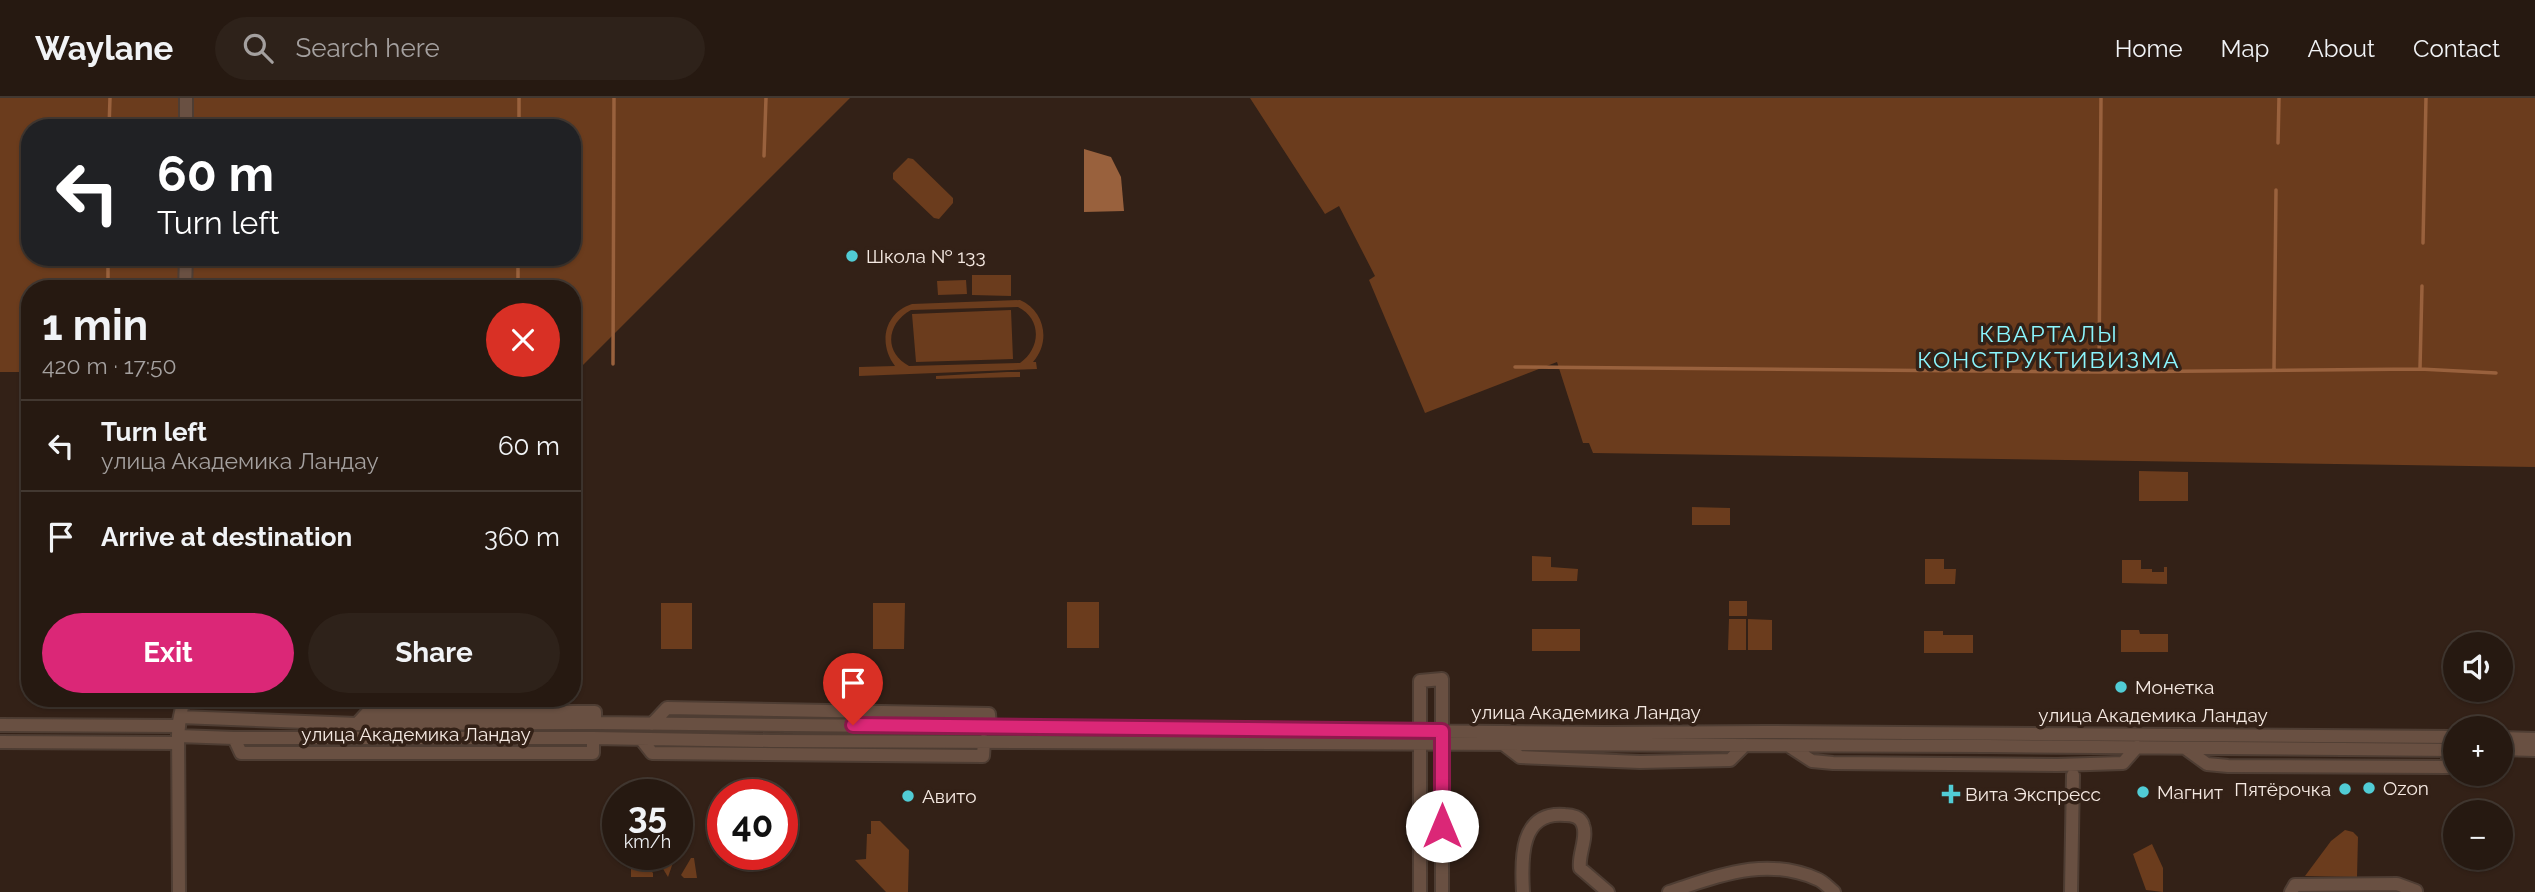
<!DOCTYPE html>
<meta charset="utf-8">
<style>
:root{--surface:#261911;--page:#2e221a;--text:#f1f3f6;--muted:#a4a09f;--line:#423831;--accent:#db2777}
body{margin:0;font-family:Raleway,sans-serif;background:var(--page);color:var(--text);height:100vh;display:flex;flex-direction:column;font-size:26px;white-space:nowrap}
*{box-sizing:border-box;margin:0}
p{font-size:23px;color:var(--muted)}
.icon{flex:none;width:38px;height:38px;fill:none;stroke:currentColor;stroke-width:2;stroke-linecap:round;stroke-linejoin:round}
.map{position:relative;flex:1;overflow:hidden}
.details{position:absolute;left:21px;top:182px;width:560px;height:427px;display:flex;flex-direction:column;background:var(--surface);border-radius:28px;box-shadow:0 2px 5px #0004,0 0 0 2px var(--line)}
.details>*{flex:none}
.top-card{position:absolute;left:21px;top:21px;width:560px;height:147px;border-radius:28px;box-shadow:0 2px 5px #0004,0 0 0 2px var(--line);background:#202124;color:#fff;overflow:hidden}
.fabs{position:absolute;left:2443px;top:534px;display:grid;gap:14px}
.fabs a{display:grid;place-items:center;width:70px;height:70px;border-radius:50%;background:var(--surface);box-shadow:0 2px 5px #0004,0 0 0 2px var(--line);font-size:35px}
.speed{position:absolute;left:602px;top:681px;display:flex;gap:14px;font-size:35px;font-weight:700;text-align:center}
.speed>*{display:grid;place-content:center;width:91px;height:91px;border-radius:50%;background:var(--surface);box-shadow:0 2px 5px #0004,0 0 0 2px var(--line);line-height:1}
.speed small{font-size:18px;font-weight:400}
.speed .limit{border:10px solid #d22;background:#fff;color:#111}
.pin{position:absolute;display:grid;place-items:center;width:60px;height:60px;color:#fff;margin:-72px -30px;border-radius:50% 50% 50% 0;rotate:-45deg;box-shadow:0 0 7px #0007}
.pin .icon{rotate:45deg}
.me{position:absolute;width:77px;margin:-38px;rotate:0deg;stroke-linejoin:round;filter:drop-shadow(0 0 5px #0008)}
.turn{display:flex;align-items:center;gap:24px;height:147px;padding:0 21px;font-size:32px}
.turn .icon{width:91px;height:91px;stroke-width:2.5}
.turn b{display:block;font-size:49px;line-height:60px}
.round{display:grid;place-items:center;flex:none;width:74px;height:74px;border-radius:37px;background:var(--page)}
.summary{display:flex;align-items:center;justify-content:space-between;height:119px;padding:0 21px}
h1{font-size:42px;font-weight:700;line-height:52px}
.primary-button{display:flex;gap:14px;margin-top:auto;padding:14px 21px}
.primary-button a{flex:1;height:80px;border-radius:42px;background:var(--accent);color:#fff;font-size:28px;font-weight:700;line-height:80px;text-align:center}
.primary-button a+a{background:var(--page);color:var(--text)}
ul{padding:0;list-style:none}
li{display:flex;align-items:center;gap:21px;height:91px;padding:0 21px;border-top:2px solid var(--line)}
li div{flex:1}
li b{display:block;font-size:26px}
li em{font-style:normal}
header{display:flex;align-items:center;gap:42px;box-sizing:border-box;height:98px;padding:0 35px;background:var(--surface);border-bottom:2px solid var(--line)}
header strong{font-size:33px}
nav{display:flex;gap:38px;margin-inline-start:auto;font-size:24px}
.search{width:490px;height:63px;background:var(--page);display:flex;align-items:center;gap:18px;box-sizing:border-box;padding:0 24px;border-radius:38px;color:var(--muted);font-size:26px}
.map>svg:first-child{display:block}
</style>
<header>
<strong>Waylane</strong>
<div class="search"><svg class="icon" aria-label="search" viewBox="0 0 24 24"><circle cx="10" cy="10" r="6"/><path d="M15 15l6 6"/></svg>Search here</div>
<nav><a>Home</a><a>Map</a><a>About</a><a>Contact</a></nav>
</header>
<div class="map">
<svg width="2535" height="794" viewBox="0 0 2535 794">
<rect width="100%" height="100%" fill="#332117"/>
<!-- green -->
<path fill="#6b3c1d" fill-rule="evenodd" d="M0 0H850L572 278V191H30V274H0ZM30 30H572V159H30Z
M1250 0H2535V369L1593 355 1589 345H1583L1557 264 1425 315 1369 182 1375 178 1339 108 1325 116Z
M908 60 913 61 953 100V105L939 121 934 120 893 81V75Z
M972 177H1011V198L972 197Z
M966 182 967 196 938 197 937 183Z
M1020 202C1045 213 1051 244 1033 264H1036L1037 271 859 278V269L895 268C878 246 884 215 912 206ZM1018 209C1042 221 1041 250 1020 265L909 268C883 254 887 225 911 212Z
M1011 212 1013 261 916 264 912 216Z
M1007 274H1020V279L936 281V278Z
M2139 373 2188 374V403H2139Z
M1692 409 1730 410V427H1692Z
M1532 458 1551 459V469L1578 471 1577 483H1532Z
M1925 461H1944V471H1956L1955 486H1925Z
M2122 462H2141V471H2152V474H2164V469H2167V486L2122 485Z
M1729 503H1747V518H1729Z
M1067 504H1099V550H1067Z
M661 505H692V551H661Z
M873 505H905L904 551H873Z
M1729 521H1746V552H1728Z
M1748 521 1772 522V552H1748Z
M1532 531H1580V553H1532Z
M2121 532H2139L2140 536H2168V554H2121Z
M1924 533H1943V537H1973V555H1924Z
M871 723H880L909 752 908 794H886L855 762 866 761 867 736H871Z
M2345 732 2353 734 2358 739 2357 779 2305 778 2331 743Z
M2152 746 2163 770V794L2146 792 2133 756Z
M654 756H676L668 779Z
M691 760H694L697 780H684L681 777Z
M643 764 653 775V779H631V768Z"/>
<!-- water -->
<path fill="#99613d" d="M1084 51 1111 59 1121 79 1124 113 1084 114Z"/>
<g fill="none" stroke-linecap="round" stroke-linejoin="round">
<!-- stream -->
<path stroke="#99613d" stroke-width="3.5" d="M109 30 110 0
M519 30V0
M2278 45 2279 0
M764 58 766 0
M2423 145 2426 0
M108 191V159
M518 191V159
M613 266 614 0
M1515 269 2099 274 2420 271 2496 275
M2420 270 2422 188
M2274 272 2276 92
M2099 274 2101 0"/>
<!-- minor casing -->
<g stroke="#4e3d33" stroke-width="16">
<path id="minor" d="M186 30V0
M185 191 186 159
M357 626 368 614H595V625
M652 626 667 610 989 616 990 628
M0 627 178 628
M2455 639 1766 634 1606 635 595 625 357 626 180 619 178 638 234 640H593L771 643 1988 648 2455 652
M234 640 241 655H593V640
M2501 640 2535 641
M641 641 652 655 983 658 984 643
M0 644 178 645
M1503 646 1520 659 1640 664 1730 662 1745 647
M1789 648 1812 663 1833 665 2057 667 2123 665 2137 649
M2185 650 2207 666 2228 668 2448 669V652
M2501 651 2535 652
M179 794 178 628 184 600
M1420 794V583L1442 581V794
M1523 794C1521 760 1520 713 1565 717 1572 717 1581 719 1583 727 1588 740 1578 756 1580 770L1608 794
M1669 794C1719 778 1765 758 1817 781 1823 783 1829 790 1834 794
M2071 794 2073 677
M2291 794 2295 787 2397 786 2416 793"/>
</g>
<!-- minor -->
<use href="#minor" stroke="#695042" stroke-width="12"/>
</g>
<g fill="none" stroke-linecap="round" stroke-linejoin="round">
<!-- route casing -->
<g stroke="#8e194d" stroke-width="18">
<path id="route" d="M853 627 1442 633V728"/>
</g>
<!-- route -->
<use href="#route" stroke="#db2777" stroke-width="12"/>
</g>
<!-- markers -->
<g fill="#51ccd5" stroke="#332117" stroke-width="2.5">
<circle cx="852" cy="158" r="7"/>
<circle cx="2121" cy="589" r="7"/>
<circle cx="2369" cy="690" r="7"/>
<circle cx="2345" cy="691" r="7"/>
<circle cx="2143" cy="694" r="7"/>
<path d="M1947.5 685.5h7v7h7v7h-7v7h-7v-7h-7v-7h7z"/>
<circle cx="908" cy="698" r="7"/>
</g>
<g text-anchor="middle" stroke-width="7" stroke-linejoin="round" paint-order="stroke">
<!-- poi labels -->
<g font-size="19" fill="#f5e9e2" stroke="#332117" text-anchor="start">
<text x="866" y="165">Школа № 133</text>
<text x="2135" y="596">Монетка</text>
<text x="2383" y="697">Ozon</text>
<text x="2331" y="698" text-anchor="end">Пятёрочка</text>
<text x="2157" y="701">Магнит</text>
<text x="1965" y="703">Вита Экспресс</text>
<text x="922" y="705">Авито</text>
</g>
<!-- street labels -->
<g font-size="19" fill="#f5e9e2" stroke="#332117">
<text x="1586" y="621">улица Академика Ландау</text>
<text x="2153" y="624">улица Академика Ландау</text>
<text x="416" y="643">улица Академика Ландау</text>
</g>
<!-- quarter labels -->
<g font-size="23" letter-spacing="2" fill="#8bf6fe" stroke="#332117">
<text x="2049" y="244">КВАРТАЛЫ<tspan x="2049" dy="26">КОНСТРУКТИВИЗМА</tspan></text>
</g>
</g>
</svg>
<div class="fabs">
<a><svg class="icon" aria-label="sound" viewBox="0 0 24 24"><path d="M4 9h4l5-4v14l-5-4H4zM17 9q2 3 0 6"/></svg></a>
<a>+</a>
<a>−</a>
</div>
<div class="speed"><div>35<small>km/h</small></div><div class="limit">40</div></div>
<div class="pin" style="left:853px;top:627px;background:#d93025"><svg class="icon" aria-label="arrive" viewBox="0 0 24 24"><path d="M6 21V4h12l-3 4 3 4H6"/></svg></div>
<svg class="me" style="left:1442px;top:728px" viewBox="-20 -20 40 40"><circle r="19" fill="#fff"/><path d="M0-13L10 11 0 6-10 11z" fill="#db2777"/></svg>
<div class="top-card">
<div class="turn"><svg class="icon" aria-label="left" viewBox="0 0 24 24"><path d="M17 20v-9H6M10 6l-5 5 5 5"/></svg><div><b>60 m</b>Turn left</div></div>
</div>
<section class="details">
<div class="summary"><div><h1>1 min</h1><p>420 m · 17:50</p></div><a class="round" style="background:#d93025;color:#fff"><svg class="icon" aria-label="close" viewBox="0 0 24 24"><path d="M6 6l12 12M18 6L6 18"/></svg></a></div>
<ul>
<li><svg class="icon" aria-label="left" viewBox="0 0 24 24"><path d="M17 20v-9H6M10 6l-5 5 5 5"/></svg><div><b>Turn left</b><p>улица Академика Ландау</p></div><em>60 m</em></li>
<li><svg class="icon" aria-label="arrive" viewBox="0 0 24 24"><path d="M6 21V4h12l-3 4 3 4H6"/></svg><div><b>Arrive at destination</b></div><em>360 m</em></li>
</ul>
<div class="primary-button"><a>Exit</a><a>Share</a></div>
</section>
</div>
